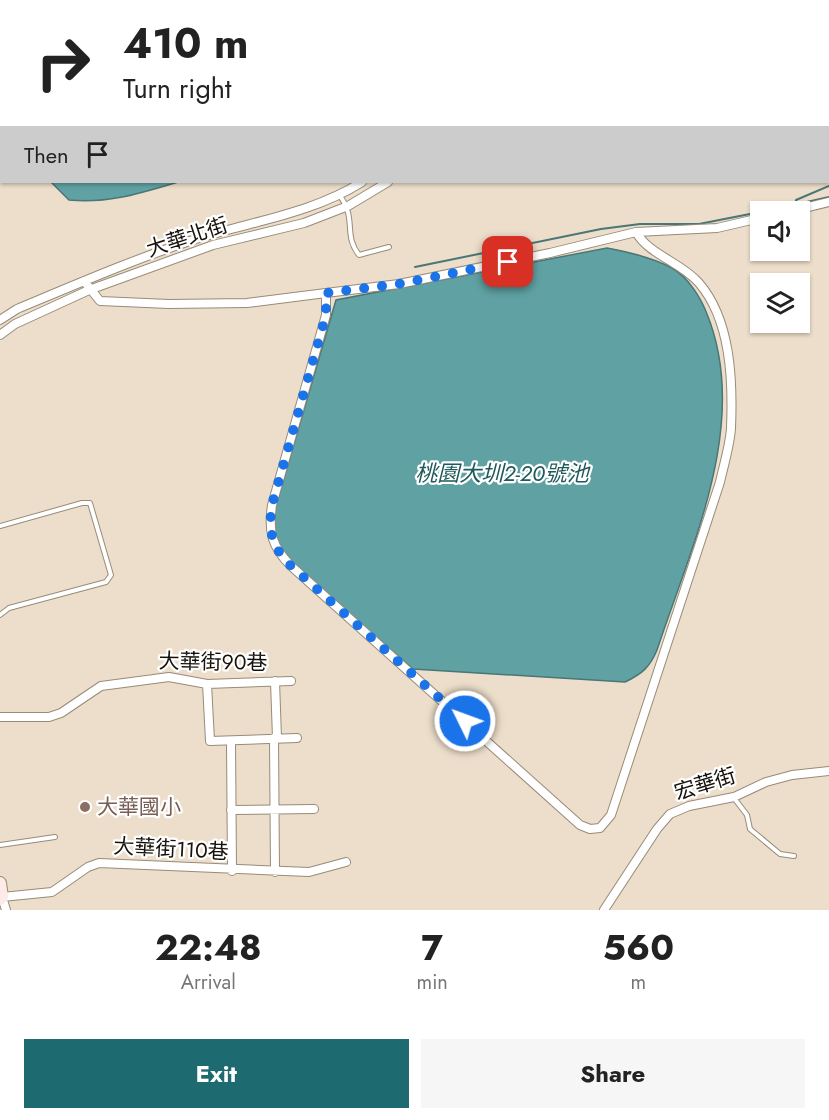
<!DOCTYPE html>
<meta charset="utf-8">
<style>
:root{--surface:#fff;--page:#f6f6f6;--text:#222;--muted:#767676;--accent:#1d6a70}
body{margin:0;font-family:Jost,"Noto Sans TC",sans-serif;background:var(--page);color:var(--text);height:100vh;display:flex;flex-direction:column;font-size:22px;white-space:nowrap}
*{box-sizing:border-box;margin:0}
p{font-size:20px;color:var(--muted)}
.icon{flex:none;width:33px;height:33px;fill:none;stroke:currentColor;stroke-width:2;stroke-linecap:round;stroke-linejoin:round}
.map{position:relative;height:910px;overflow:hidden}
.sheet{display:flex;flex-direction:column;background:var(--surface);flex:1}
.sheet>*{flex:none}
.guide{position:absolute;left:0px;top:0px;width:830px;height:183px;box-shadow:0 2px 4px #0004;background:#fff;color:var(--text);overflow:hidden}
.fabs{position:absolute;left:750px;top:201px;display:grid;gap:12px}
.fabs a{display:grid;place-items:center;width:60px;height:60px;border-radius:0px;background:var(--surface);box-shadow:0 2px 4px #0004;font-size:30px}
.pin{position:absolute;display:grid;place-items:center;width:51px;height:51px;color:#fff;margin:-26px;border-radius:12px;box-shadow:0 3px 9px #0006}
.me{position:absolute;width:66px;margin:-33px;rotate:312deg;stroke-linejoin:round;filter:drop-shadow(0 0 4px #0008)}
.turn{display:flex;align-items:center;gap:21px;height:126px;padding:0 24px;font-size:27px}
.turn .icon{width:78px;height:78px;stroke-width:2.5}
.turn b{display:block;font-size:42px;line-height:51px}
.then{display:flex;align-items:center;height:57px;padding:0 24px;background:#0003;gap:12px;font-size:22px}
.eta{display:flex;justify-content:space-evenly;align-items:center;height:102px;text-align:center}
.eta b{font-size:36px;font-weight:700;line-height:42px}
.button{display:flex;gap:12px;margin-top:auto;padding:12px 24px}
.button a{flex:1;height:69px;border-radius:0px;background:var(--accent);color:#fff;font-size:24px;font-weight:700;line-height:69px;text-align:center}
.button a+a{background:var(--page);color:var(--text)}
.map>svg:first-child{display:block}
</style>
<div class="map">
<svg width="829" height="910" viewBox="0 0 829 910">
<rect width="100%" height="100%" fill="#ecdeca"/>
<!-- water -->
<path fill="#60a2a4" stroke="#4a7676" stroke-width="1.5" d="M108 0H406L106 1Z
M51 182H178C141 193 108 204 69 200Z
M607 248C629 252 651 257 672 268 688 277 701 298 707 314 751 423 691 546 657 650 650 667 642 674 625 682L413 669 293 565C279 549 274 537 273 516L336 300Z"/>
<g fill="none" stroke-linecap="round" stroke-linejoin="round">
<!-- stream -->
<path stroke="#4a7676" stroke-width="2" d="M796 205V200L829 186
M762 212 829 197
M415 267 601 229 640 224H699L760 212"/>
<!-- lane casing -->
<g stroke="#988b79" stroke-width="6">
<path id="lane" d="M675 2V0
M340 196C357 219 343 235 359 255L389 247
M0 526 82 503H90L111 575 106 582 9 608 0 615
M734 798 747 815 750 829 780 854 794 856
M0 845 55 837"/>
</g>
<!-- street casing -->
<g stroke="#988b79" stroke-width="10">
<path id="street" d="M606 2 609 0
M632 2 635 0
M788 212 829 202
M84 281 100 301 169 304 247 303 326 293 399 284 550 253 636 232 717 228 760 218
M326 293V315L272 505C268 532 272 547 291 566L580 825 590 829 600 828 611 815 720 482C724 464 730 445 731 428 733 381 731 320 699 283 681 262 649 255 636 232
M0 320 17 309C77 284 137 258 199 238 254 221 313 213 362 182
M0 335 15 324 89 290 213 245 304 223 348 206 388 182
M275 681 277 738
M207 684 210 741 297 738
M0 717H49L61 713 101 686 169 677 207 684 291 681
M274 738 275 872
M231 742 232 871
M231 810 314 809
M2 897 52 892 88 867 99 863 309 872 346 862
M2 897 6 910
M604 910 657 829 670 814 689 806 734 797 766 782 792 775 829 771"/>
</g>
<!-- secondary casing -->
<g stroke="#988b79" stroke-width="14">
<path id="secondary" d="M0 883 2 897 0 899"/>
</g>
<!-- lane -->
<use href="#lane" stroke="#fff" stroke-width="4"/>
<!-- street -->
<use href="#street" stroke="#fff" stroke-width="8"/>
<!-- secondary -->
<use href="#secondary" stroke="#feeae6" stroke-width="12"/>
</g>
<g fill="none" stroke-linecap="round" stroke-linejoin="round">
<!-- route -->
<path stroke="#1a73e8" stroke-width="10" stroke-dasharray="0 18" d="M465 721 291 566C272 547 268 532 272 505L326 315V293L399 284 508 262"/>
</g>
<!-- markers -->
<circle fill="#8d6e63" stroke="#fff" stroke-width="2" cx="85" cy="807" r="6"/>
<g text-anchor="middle" stroke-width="4.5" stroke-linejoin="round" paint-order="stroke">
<!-- street labels -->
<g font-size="21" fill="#16110a" stroke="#fff">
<text transform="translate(187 237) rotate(-18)" y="7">大華北街</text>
<text transform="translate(213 662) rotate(1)" y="7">大華街90巷</text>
<text transform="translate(705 784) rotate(-17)" y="7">宏華街</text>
<text transform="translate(171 849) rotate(3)" y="7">大華街110巷</text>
</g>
<!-- education labels -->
<g font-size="21" fill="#785e54" stroke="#fff" text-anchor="start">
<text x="97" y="814">大華國小</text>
</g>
<!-- water labels -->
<g font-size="22" font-style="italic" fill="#20595b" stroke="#fff">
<text x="502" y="481">桃園大圳2-20號池</text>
</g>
</g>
</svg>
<div class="fabs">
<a><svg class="icon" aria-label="sound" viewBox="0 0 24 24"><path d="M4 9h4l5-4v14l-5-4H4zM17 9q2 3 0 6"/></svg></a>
<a><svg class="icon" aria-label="layers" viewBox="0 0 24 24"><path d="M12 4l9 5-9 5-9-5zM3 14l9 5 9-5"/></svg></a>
</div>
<div class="pin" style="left:508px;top:262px;background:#d93025"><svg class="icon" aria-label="arrive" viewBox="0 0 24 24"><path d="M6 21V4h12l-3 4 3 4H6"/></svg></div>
<svg class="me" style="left:465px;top:721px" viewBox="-20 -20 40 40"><circle r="17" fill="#1a73e8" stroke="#fff" stroke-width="3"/><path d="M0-11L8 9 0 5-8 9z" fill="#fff"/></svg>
<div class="guide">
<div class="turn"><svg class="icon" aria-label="right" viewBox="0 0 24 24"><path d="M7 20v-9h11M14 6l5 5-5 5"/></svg><div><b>410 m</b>Turn right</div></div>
<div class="then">Then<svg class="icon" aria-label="arrive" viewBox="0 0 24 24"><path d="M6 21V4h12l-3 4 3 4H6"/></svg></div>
</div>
</div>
<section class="sheet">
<div class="eta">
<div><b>22:48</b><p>Arrival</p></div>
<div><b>7</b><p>min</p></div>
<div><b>560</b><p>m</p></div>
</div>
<div class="button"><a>Exit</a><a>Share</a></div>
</section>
